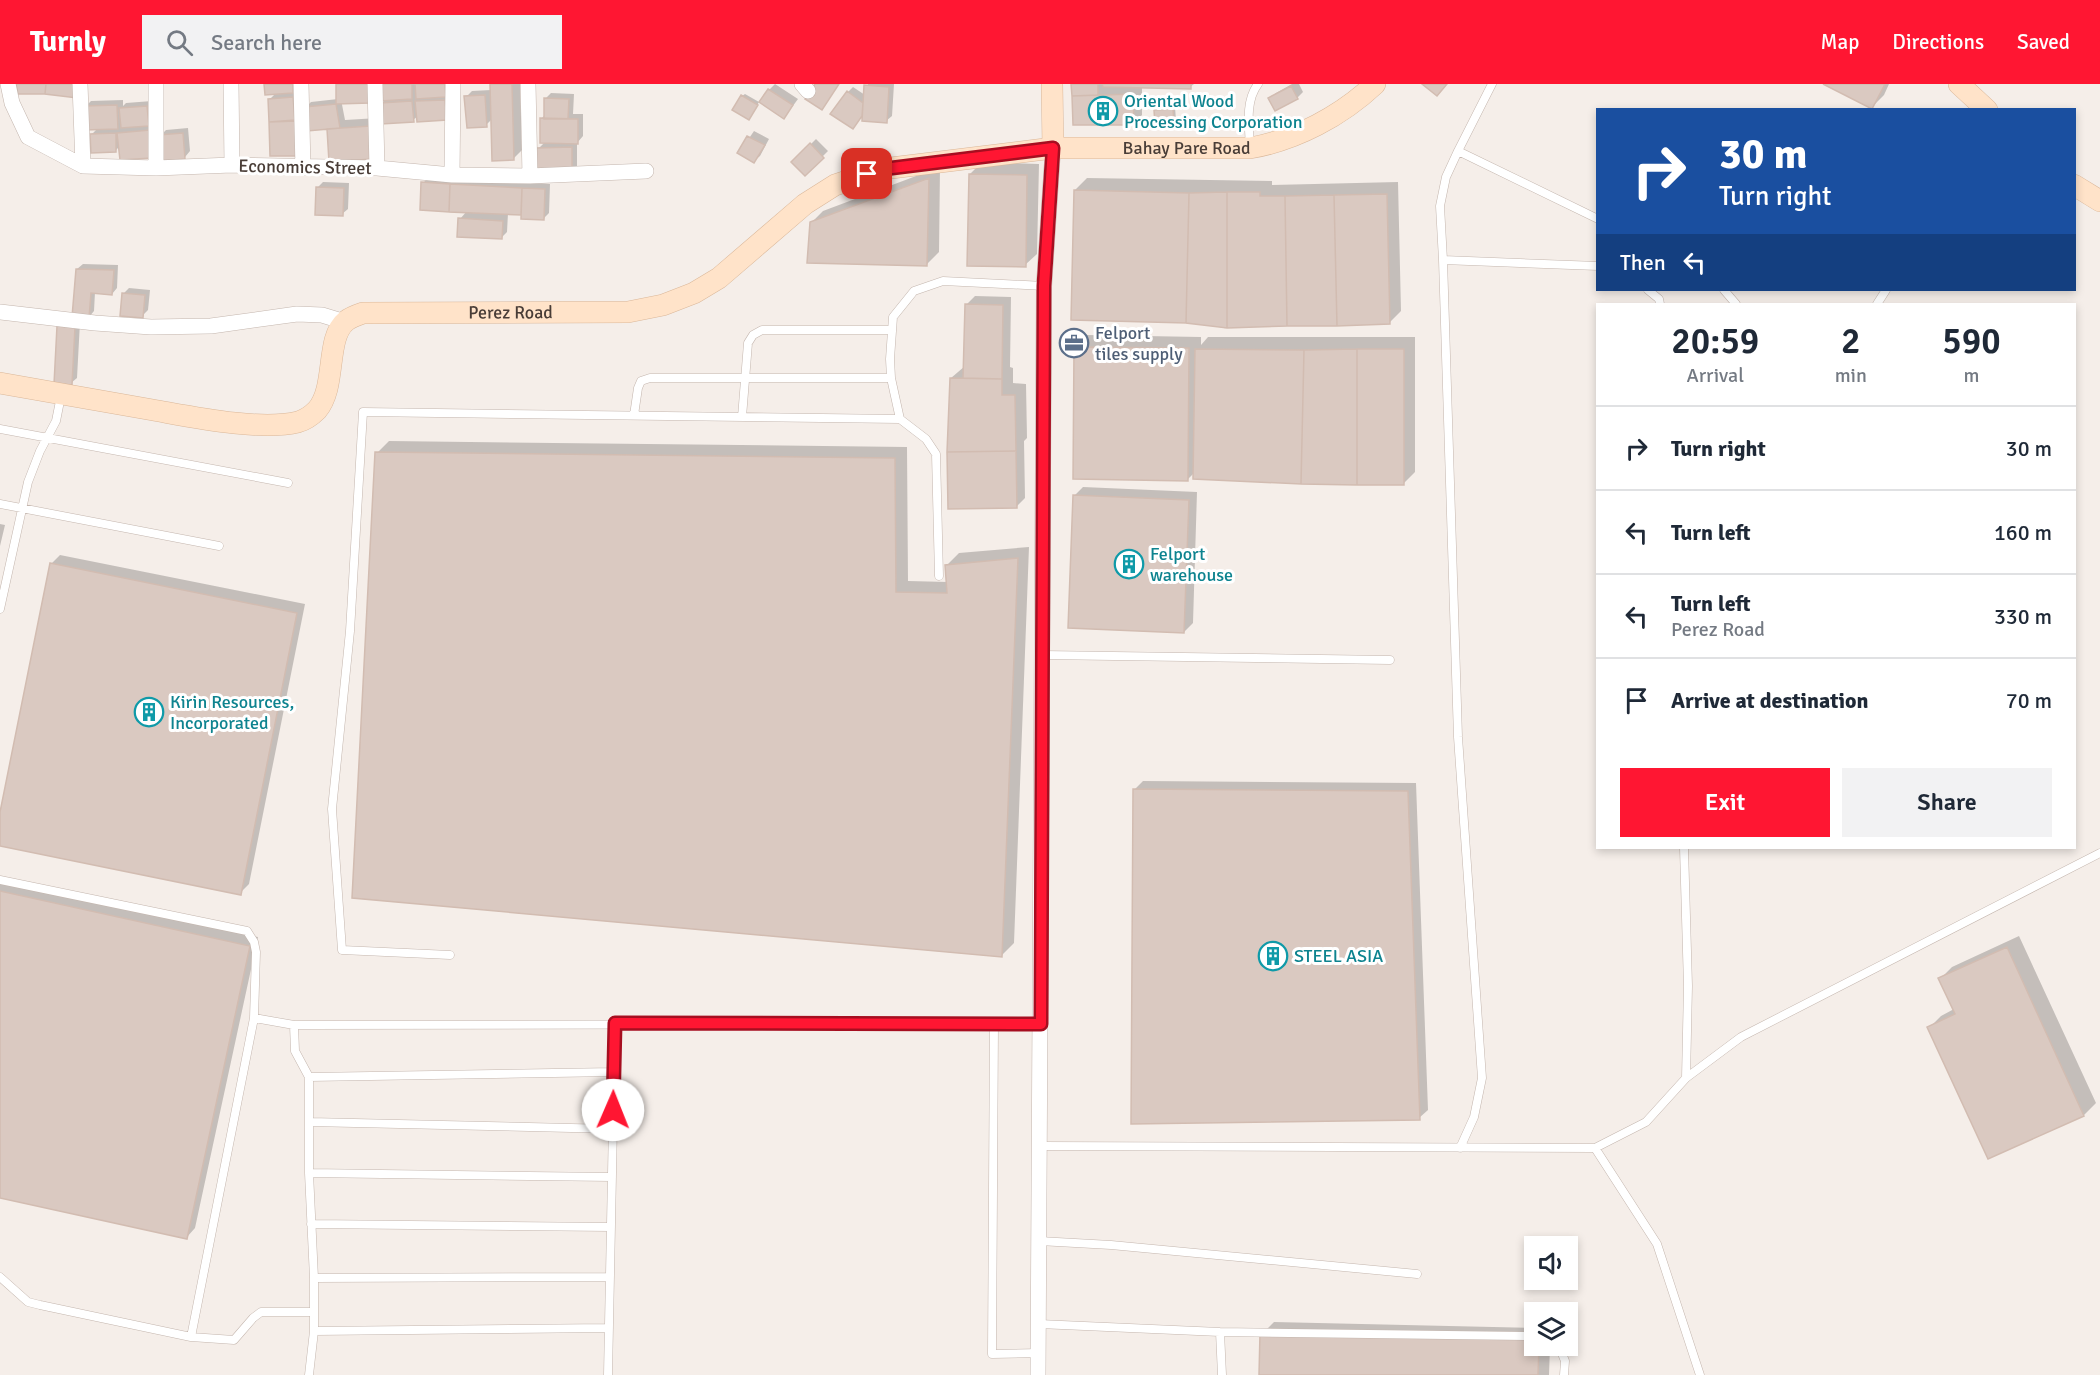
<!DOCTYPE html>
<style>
:root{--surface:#fff;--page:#f2f2f3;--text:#1f2937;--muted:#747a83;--line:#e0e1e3;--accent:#ff1632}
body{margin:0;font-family:Signika,sans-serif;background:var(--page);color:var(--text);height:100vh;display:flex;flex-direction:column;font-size:22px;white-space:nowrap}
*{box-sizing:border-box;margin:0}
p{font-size:20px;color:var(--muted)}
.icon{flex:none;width:33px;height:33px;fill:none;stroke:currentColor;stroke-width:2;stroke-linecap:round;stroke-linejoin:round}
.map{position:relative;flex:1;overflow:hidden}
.panel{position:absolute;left:1596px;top:219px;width:480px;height:546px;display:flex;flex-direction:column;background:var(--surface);border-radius:0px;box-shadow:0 3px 9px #0003}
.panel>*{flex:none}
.top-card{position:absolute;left:1596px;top:24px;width:480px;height:183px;border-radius:0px;box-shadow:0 3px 9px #0003;background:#1a4fa0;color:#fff;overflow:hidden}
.buttons{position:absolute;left:1524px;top:1152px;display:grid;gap:12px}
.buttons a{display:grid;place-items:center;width:54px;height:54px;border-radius:0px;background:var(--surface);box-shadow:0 3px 9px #0003;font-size:30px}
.pin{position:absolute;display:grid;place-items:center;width:51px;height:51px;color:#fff;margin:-26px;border-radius:12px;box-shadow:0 3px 9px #0006}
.me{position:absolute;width:66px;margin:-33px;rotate:1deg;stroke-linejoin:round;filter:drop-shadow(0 0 4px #0008)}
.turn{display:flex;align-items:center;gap:21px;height:126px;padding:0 24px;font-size:27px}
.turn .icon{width:78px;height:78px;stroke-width:2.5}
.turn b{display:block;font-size:42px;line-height:51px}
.then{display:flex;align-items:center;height:57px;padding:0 24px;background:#0003;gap:12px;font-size:22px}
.eta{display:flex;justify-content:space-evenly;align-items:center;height:102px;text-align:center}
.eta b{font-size:36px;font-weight:600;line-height:42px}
.action{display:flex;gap:12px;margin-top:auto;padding:12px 24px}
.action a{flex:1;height:69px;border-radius:0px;background:var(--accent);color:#fff;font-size:24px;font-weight:600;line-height:69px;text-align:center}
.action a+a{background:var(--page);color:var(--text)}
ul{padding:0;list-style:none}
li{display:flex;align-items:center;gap:18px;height:84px;padding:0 24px;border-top:2px solid var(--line)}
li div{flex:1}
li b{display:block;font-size:22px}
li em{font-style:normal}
header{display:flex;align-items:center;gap:36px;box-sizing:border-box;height:84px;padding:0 30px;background:var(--accent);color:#fff}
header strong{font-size:28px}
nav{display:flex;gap:33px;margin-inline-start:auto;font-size:21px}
.search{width:420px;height:54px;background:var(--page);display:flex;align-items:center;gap:15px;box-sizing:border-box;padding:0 21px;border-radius:0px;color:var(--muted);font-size:22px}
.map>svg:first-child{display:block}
</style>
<header>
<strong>Turnly</strong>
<div class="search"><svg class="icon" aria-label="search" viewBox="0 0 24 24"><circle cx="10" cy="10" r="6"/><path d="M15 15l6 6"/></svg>Search here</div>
<nav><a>Map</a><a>Directions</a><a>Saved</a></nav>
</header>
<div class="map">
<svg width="2100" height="1291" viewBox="0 0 2100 1291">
<rect width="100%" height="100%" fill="#f5eee9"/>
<!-- shadow -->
<path fill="#0003" d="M265 0H298L292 9 299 8 300 32 272 70 270 15 276 9Z
M338 0 345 36 378 34 380 65 328 44 306 23 311 18 338 15Z
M380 0H451L452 29 418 32 413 36 382 19 386 15Z
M491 0H520L522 66 513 75 492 35 486 41 466 13 472 7 491 6Z
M775 0 798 15 784 34 769 6Z
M868 0H894L892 32 886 37 864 30 852 43 848 8 853 3 865 11Z
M1072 0H1194L1190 3H1142V31L1133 40H1075Z
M1292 0H1299L1303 8 1297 14 1276 25 1270 14 1276 9Z
M1827 0H1889L1884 11 1872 23Z
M551 9 574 10 573 30H583V52L577 59V82L572 88 538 65 545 58 541 35 545 31V15Z
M745 10 759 18 751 32 742 12Z
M123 16V22L126 19 152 17 157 67 120 62 116 66 92 50 98 44 85 23 91 17Z
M1175 23 1176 36 1173 39 1156 26 1158 24Z
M188 44 190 67 185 73 160 52 166 46Z
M754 47 769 55 760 72 754 77 739 69Z
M816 55 828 67 805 90 793 78Z
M982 78 1039 80 1037 170 1025 181 970 90Z
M940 83 939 168 927 180 811 139 823 127Z
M429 93 550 100 549 129 543 135 523 127 520 130 508 129 507 148 501 154 460 135 467 127 423 99Z
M1087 94 1272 97V101L1398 98 1401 227 1389 239 1075 106Z
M323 98 349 99 348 125 342 130 317 104Z
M83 180 118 181 117 204 112 210 95 208 94 227 89 233 77 185Z
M129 204 150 206 148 226 142 232 123 210Z
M975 212 1011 213 1010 283 1013 284V299L1026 300 1027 354 1024 357 1025 414 1016 423 951 294 965 282 966 221Z
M80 238 77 294 71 299 59 242Z
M1087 251 1201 253V261L1208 253H1415V388L1403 400 1194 389 1188 395 1075 263Z
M389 357 907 363 908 497 948 498 947 481 959 469 1029 463 1014 859 1002 871 377 369Z
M1083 403 1197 408 1193 539 1184 548 1074 412Z
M0 440 5 441 0 462Z
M60 471 305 520 249 800 240 809 0 760V735L51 480Z
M1143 697 1416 699 1428 1026 1419 1034 1134 706Z
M0 797 258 853 195 1144 187 1153 0 1112Z
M2019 852 2096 1019 2084 1031 1988 1073 1929 944 1941 932 1954 925 1940 895 1952 883Z
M1274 1238 1534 1244V1262H1550L1549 1291H1261L1262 1250Z"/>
<!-- building -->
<path fill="#dac9c1" stroke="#d2bcb1" stroke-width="1.5" d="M16 0H46L45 10H18Z
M46 0H75L77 14 45 10Z
M264 0H293V9L265 11Z
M336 0H370V19L336 20Z
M379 0H412V15L380 17Z
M415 0H445L446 13 416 15Z
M490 0H512L514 76 492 77Z
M815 0H839L822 26 805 15Z
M1071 0H1098V11L1072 12Z
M1102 0H1191V5L1103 3Z
M1422 0H1447L1437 12Z
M1823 0H1885L1872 25Z
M864 1 889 3 887 39 862 37Z
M1291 2 1298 15 1275 27 1268 14Z
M768 5 793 21 784 35 759 18Z
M847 7 863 19 862 32 853 45 830 30Z
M1133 10 1134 41H1073L1072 12Z
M485 11 487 43 467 44 464 12Z
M741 11 758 21 749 36 732 26Z
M293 13 295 36 269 38 268 15Z
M544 14 569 15 568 35H544Z
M445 16 447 36 417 38 415 17Z
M412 17 414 38 381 40 380 19Z
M336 20 340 44 307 47 304 23Z
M117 21 118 45 84 46V22Z
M147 22 149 42 121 44 119 24Z
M1173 25 1174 40 1155 41 1154 26Z
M540 34 578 35V60L540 59Z
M298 37V72H270L269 38Z
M370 42 372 75 329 78 327 45Z
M150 46 152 74 120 76 117 49Z
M116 49V68L91 69 90 50Z
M183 49 185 75 161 77 158 51Z
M747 52 765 61 754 79 737 69Z
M810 59 824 74 805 92 791 78Z
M572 63V89L537 90 536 64Z
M969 90 1027 91 1026 183 967 182Z
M929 94 927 182 807 179 810 138Z
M421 98 450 100 449 128 420 126Z
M450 100 522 104 521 131 449 128Z
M316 103 344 104 343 132 315 131Z
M522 104 545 105 544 136 521 135Z
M1074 106 1189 109 1186 239 1071 236Z
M1227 108V244L1186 239 1189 109Z
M1227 108H1260V112H1285L1287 242 1227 244Z
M1387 110 1390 240 1337 242 1334 111Z
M1334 111 1337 242H1287L1285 112Z
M458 134 503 137 502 155 457 153Z
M76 185 114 186 112 211 91 209 89 234 72 233Z
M122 209 145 211 143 234 120 232Z
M965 220 1003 221 1002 295 963 294Z
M57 242 75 243 72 301 54 300Z
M1074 263 1189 264 1188 397 1073 395Z
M1195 265 1304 266 1301 400 1193 395Z
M1357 265V401L1301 400 1304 266Z
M1357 265H1404V401H1357Z
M950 294 1002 295V311H1015L1016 367 947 368Z
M1016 367 1017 424 948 425 947 368Z
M375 368 895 374 896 508 947 509 945 481 1018 474 1002 873 352 814Z
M1073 411 1189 416 1184 549 1068 544Z
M50 479 297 529 241 811 0 762V728Z
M1133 705 1408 707 1420 1036 1131 1040Z
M0 807 250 862 187 1155 0 1114Z
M2007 863 2084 1032 1988 1075 1927 943 1955 930 1938 894Z
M1260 1249 1534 1255V1262H1539L1538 1291H1259Z"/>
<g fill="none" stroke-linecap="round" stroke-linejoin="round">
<!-- lane casing -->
<g stroke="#c4b6ae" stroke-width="9">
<path id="lane" d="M1250 63C1249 42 1245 17 1258 0
M1458 67 1492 0
M1443 176 1440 122 1446 93 1458 67 1598 135
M1648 206 1659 215 1660 220
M1724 206 1736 220
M1877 220 1886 206
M634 331 638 304 641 297 650 294H891
M742 333 748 259 753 251 762 246H891
M0 345 288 399
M0 420 219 462
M939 492 936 370 926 355 900 335 891 294 890 275 893 233 914 207 943 197 1044 202
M0 525 28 398 40 367 56 337 61 312
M1043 571 1390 576
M1684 764 1688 902 1686 994
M0 796 247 847 254 858 256 868 254 934 294 941 1041 940
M450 871 342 866 332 725 350 547 363 328 900 335
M994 940 992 1270 1039 1269
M294 941 295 967 309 993V1089L314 1194V1247L309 1291
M309 993 614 988
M310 1038 613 1045
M1040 1062 1595 1064 1646 1038 1686 994 1741 953 2100 769
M1460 1064 1474 1033 1482 994 1458 653 1443 176 1598 182
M1595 1064 1657 1160 1700 1291
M309 1089 612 1093
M311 1140 611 1143
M1039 1157 1111 1161 1417 1190
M0 1193 28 1218 40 1221 191 1253 234 1256 253 1234 261 1228H314
M314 1194 610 1193
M1039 1240 1220 1248 1534 1252
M314 1247 609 1244
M1220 1248 1222 1291
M191 1253 254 934
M1559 1262 1565 1277 1564 1291
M608 1291 615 939"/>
</g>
<!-- street casing -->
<g stroke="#c4b6ae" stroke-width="16">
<path id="street" d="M8 0 12 19 28 53 83 82 156 84 232 81 377 84 452 91 530 92 646 87
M80 0 83 82
M156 0V84
M231 0 232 81
M301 0 303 84
M375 0 377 84
M528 0 530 92
M802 0 808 7
M452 91 453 0
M0 228 95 239 151 243 211 242 297 230 322 231 345 238
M1038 1291 1044 202 1053 64"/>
</g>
<!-- secondary casing -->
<g stroke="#dab799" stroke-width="22">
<g id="secondary">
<path d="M1052 0 1053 64"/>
<path d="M1959 0 1987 26"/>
<path d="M2074 101 2100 117"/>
<path id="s1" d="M0 299C51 308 102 317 153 326 193 333 259 347 298 338 305 336 311 332 317 326 337 303 325 254 346 237 351 233 357 231 363 229L628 228 663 221 694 209 719 194 805 120 835 101 883 85 1053 64H1250C1296 56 1341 32 1375 0"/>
</g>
</g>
<!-- lane -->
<use href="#lane" stroke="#fff" stroke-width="8"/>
<!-- street -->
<use href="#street" stroke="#fff" stroke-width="15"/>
<!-- secondary -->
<use href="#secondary" stroke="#ffe3c9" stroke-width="21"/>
</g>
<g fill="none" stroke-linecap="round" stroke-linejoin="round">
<!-- route casing -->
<g stroke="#a60e20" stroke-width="15">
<path id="route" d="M613 1026 615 939 1041 940 1044 202 1053 64 884 85 867 90"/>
</g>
<!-- route -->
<use href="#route" stroke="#ff1632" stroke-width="10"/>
</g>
<!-- icons -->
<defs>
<g id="building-ring" transform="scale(1.5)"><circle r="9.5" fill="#fff" stroke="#0f9aa8" stroke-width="1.5"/><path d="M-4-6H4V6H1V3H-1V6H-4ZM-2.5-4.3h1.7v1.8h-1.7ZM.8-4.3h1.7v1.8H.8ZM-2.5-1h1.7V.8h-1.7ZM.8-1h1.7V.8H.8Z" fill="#0f9aa8"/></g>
<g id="office-ring" transform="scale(1.5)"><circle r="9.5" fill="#fff" stroke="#5c6f8a" stroke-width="1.5"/><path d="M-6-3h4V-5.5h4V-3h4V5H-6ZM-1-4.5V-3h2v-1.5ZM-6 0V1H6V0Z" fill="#5c6f8a"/></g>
</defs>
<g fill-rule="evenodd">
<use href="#building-ring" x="1103" y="27"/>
<use href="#office-ring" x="1074" y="259"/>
<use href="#building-ring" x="1129" y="480"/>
<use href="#building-ring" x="149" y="628"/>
<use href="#building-ring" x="1273" y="872"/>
</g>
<g text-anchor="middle" stroke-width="6" stroke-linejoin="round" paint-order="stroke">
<!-- culture labels -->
<g font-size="18" fill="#0d838f" stroke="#fff" text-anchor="start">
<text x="1124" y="23">Oriental Wood<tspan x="1124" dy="21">Processing Corporation</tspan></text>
<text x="1150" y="476">Felport<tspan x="1150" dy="21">warehouse</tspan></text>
<text x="170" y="624">Kirin Resources,<tspan x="170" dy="21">Incorporated</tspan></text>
<text x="1294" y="878">STEEL ASIA</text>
</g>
<!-- street labels -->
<g font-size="18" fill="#493d37" stroke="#fff">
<text dy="6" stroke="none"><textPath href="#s1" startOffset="1306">Bahay Pare Road</textPath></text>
<text transform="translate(305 83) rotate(1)" y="6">Economics Street</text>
<text dy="6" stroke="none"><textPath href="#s1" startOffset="586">Perez Road</textPath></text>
</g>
<!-- service labels -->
<g font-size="18" fill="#4e5e75" stroke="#fff" text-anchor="start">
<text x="1095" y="255">Felport<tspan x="1095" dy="21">tiles supply</tspan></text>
</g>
</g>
</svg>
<div class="buttons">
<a><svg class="icon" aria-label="sound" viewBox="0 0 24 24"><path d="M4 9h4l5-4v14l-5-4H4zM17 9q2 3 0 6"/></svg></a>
<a><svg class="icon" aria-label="layers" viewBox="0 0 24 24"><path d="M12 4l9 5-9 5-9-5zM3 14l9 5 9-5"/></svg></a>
</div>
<div class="pin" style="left:867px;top:90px;background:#d93025"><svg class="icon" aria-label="arrive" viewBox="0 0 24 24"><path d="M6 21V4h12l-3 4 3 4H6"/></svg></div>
<svg class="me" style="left:613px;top:1026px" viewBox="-20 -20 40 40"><circle r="19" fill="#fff"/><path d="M0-13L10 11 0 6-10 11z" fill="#ff1632"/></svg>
<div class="top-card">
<div class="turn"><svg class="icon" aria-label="right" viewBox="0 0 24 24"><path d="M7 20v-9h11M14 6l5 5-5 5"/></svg><div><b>30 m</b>Turn right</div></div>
<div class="then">Then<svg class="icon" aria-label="left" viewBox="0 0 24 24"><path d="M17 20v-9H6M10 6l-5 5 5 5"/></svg></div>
</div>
<section class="panel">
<div class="eta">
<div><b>20:59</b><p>Arrival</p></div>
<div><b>2</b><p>min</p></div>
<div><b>590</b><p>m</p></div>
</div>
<ul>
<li><svg class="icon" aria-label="right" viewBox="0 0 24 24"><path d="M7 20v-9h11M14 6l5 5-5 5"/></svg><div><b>Turn right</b></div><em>30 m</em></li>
<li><svg class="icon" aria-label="left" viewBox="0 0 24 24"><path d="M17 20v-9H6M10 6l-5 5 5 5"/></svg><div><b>Turn left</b></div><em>160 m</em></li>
<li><svg class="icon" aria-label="left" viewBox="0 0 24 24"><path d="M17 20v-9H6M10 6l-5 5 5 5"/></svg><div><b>Turn left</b><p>Perez Road</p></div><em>330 m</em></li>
<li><svg class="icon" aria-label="arrive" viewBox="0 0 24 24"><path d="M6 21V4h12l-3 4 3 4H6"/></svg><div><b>Arrive at destination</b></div><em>70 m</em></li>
</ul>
<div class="action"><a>Exit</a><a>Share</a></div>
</section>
</div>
